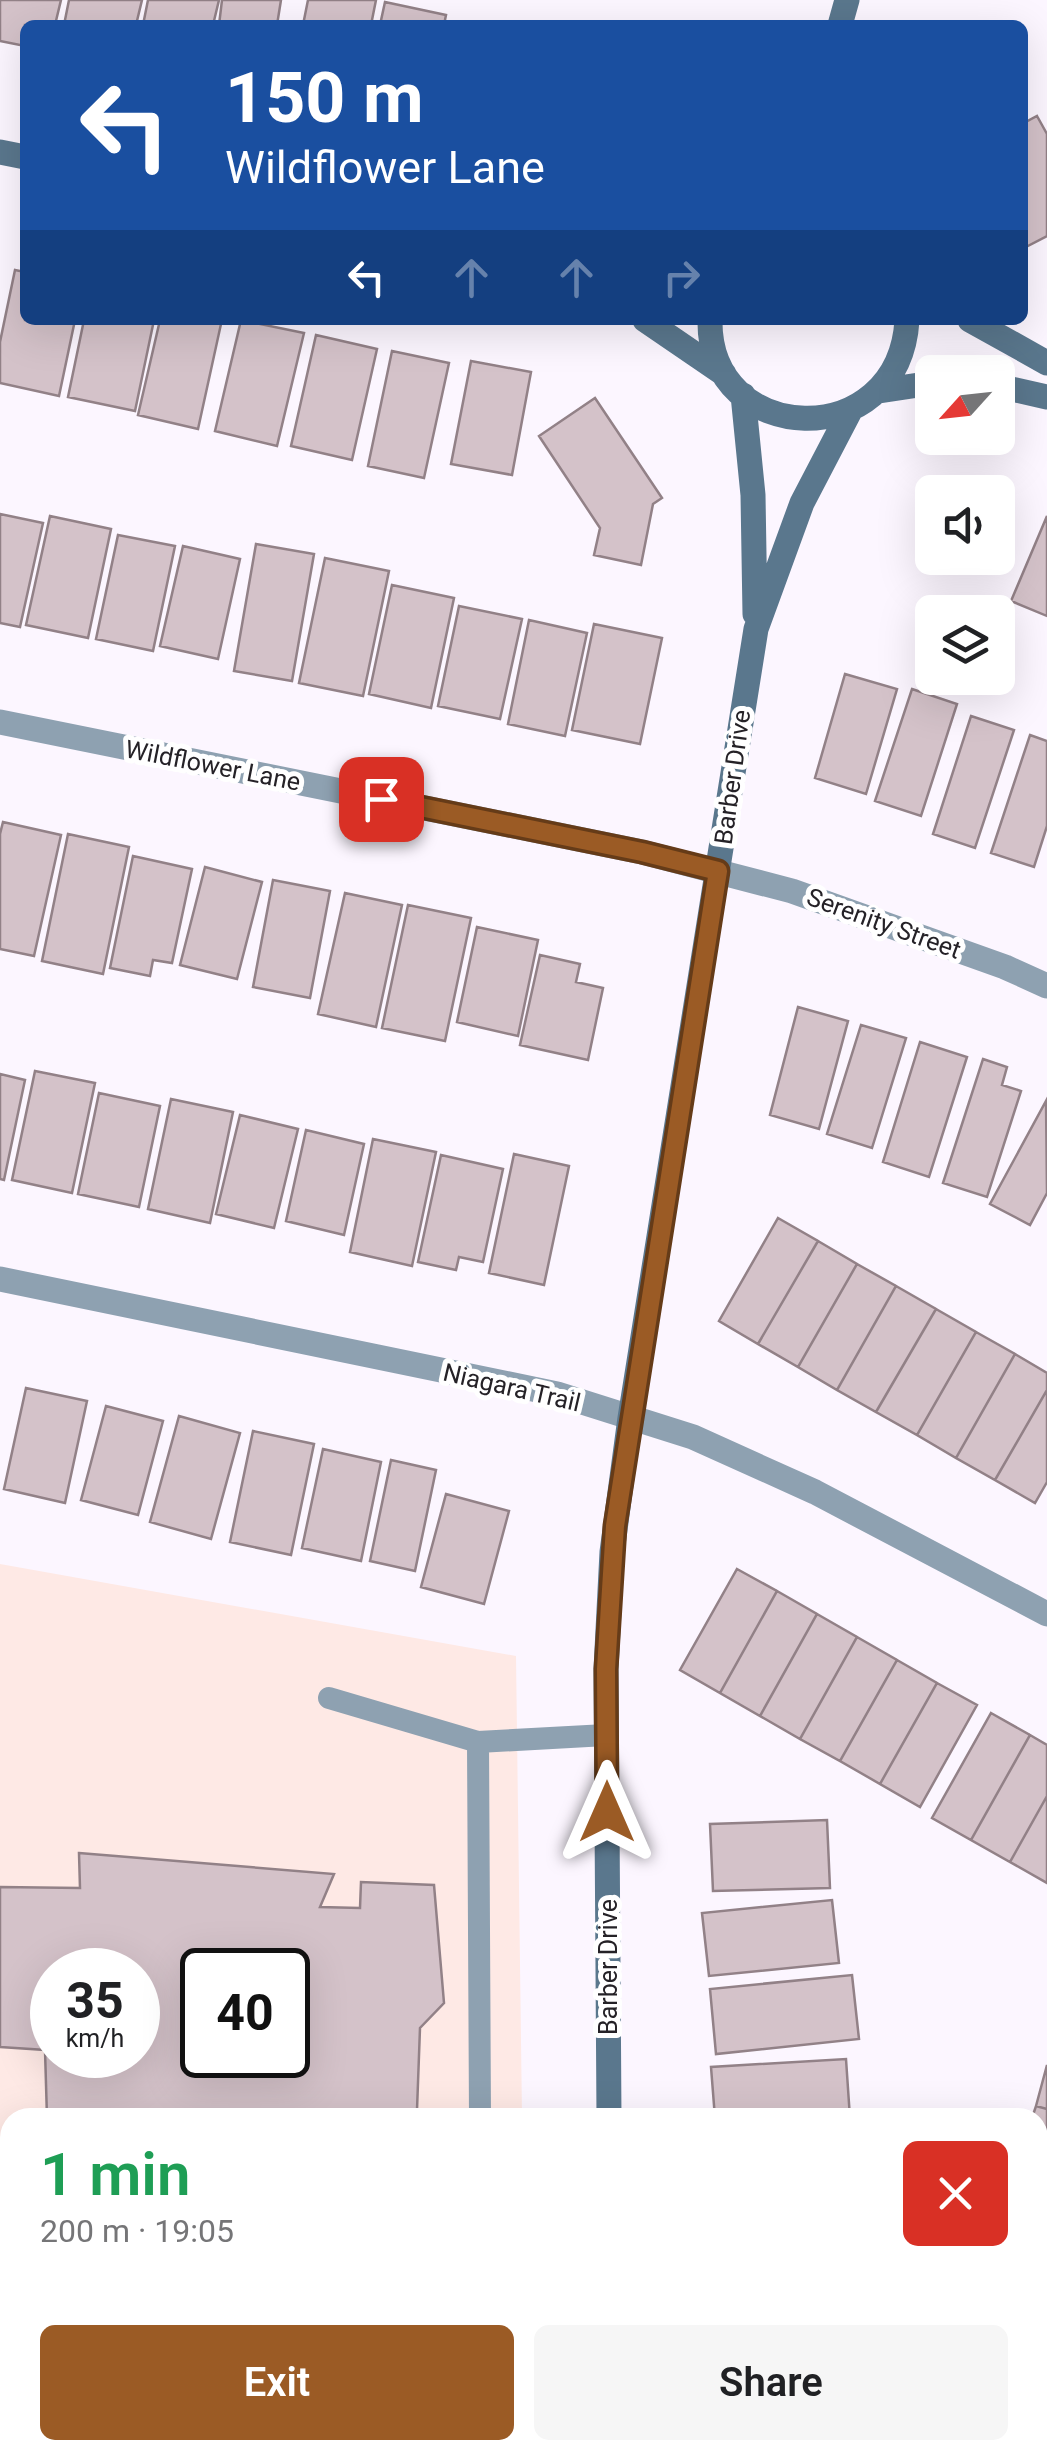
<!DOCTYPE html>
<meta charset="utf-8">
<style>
:root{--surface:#fff;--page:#f6f6f6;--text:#202124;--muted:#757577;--accent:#9b5b25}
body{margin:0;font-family:Roboto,sans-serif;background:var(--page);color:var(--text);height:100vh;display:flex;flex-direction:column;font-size:38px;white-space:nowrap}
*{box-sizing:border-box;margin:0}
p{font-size:32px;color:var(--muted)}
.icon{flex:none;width:55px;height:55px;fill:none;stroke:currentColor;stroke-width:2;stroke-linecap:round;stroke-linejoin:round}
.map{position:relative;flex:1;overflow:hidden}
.sheet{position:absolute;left:0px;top:2108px;width:1048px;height:352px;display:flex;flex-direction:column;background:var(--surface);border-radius:30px 30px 0 0;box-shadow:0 10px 40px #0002}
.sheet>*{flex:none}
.top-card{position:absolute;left:20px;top:20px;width:1008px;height:305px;border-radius:15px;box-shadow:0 10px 40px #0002;background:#1a4fa0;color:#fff;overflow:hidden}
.needle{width:65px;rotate:243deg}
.tools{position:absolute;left:915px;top:355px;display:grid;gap:20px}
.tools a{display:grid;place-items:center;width:100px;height:100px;border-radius:15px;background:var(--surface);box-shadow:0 10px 40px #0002;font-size:50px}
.speed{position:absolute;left:30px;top:1948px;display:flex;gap:20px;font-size:50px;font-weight:700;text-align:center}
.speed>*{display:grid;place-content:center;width:130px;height:130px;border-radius:50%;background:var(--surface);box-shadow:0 10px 40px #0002;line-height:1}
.speed small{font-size:25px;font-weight:400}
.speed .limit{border:5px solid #111;border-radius:15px;background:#fff;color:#111}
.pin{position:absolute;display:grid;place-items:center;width:85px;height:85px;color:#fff;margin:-42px;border-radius:20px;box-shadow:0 5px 15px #0006}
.me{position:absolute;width:110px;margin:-55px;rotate:0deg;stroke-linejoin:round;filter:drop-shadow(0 0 8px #0008)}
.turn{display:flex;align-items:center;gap:35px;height:210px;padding:0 40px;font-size:45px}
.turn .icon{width:130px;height:130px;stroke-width:2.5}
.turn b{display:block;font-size:70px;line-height:85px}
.lanes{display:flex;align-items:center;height:95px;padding:0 40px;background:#0003;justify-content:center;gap:50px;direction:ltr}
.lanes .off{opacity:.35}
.round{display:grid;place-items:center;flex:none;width:105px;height:105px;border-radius:15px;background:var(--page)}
.headline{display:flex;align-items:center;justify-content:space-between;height:170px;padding:0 40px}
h1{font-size:60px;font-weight:600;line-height:75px;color:#1e9e55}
.cta{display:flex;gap:20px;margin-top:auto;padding:20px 40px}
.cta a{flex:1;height:115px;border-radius:15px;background:var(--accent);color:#fff;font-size:40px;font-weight:600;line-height:115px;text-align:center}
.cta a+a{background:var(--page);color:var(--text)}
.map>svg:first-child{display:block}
</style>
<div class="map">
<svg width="1047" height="2458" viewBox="0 0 1047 2458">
<rect width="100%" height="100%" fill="#fcf6ff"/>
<!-- education -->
<path fill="#fee9e5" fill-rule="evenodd" d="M0 1564 516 1656 522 2117 10 2118V2450H527V2458H0ZM52 1970H138V2055H52ZM202 1970H288V2055H202Z"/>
<!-- building -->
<path fill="#d4c2c9" stroke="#928187" stroke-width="2.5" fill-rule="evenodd" d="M0 0H61L55 25H25V46L0 41Z
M69 0H142L136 25H64Z
M148 0H219L213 25H143Z
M222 0H281L277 25H219Z
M308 0H376L371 25H303Z
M385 2 446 15 444 25H380Z
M1037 116 1047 134V236L1022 249V124Z
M15 270 25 272V320H75L59 396 0 383V342Z
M84 320H154L135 411 68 397Z
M160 320H205L221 324 198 429 138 415Z
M241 320 304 333 277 446 215 431Z
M316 335 377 349 352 460 291 446Z
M392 351 449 363 424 478 368 466Z
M471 361 531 372 512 475 451 464Z
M595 398 662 498 653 504 641 565 594 555 600 528 539 436Z
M0 514 43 523 20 627 0 623Z
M50 516 111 529 88 638 26 625Z
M1047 516V616L1011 601Z
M118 535 175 546 153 651 96 639Z
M256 544 314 554 292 681 234 671Z
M183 546 240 559 218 659 160 646Z
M325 558 389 571 363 696 299 683Z
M392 585 454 598 431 708 369 694Z
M459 606 522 619 500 719 438 706Z
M529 620 587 633 565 736 508 724Z
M594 624 662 638 640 744 572 730Z
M845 674 897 689 866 794 815 778Z
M912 689 957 704 921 816 875 801Z
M971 716 1014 730 975 848 933 834Z
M1030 735 1047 741V826L1034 867 991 853Z
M3 822 61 835 34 956 0 949V834Z
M68 834 129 847 103 974 42 961Z
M133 856 192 869 172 963 153 960 150 976 110 968Z
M205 867 262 882 237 979 180 965Z
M273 880 330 891 310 998 253 987Z
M345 893 402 905 376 1027 318 1014Z
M408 905 471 918 445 1041 382 1028Z
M477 927 538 940 518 1036 457 1022Z
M540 955 580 964 576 982 603 988 588 1060 520 1045Z
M798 1007 848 1021 819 1129 770 1115Z
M861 1025 906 1038 872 1148 827 1134Z
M920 1042 967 1057 929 1177 883 1162Z
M983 1059 1007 1067 1002 1085 1021 1091 987 1197 943 1183Z
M35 1071 95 1083 72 1193 12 1180Z
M0 1074 25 1080 4 1180 0 1179Z
M99 1093 160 1106 139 1207 78 1194Z
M171 1099 233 1112 210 1223 148 1209Z
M1046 1101 1047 1193 1030 1225 990 1204Z
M240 1115 298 1129 274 1228 216 1214Z
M306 1130 364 1144 344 1235 286 1221Z
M373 1139 436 1152 412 1266 350 1252Z
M514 1154 569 1166 544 1285 489 1273Z
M441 1155 503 1169 483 1262 459 1257 456 1270 418 1262Z
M778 1218 818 1241 758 1344 719 1321Z
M818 1241 857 1264 798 1367 758 1344Z
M857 1264 896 1286 837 1390 798 1367Z
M896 1286 936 1309 876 1412 837 1390Z
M936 1309 976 1332 917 1435 876 1412Z
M976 1332 1015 1354 956 1458 917 1435Z
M1015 1354 1047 1373V1390L995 1480 956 1458Z
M26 1388 87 1401 65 1503 4 1489Z
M1047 1390V1482L1035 1503 995 1480Z
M106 1406 163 1421 138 1515 81 1500Z
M179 1416 240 1433 211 1539 150 1522Z
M253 1431 314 1444 291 1555 230 1542Z
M323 1449 381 1462 361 1561 302 1548Z
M391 1460 436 1470 415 1571 370 1561Z
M446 1494 509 1511 484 1604 421 1587Z
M737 1569 777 1591 720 1693 680 1670Z
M777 1591 817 1614 760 1716 720 1693Z
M817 1614 857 1637 800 1739 760 1716Z
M857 1637 897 1660 840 1761 800 1739Z
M897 1660 937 1683 880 1784 840 1761Z
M937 1683 977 1705 920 1807 880 1784Z
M991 1713 1030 1735 971 1840 932 1818Z
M1030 1735 1047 1745V1796L1010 1862 971 1840Z
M1047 1796V1883L1010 1862Z
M827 1820 830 1888 713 1891 710 1824Z
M79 1853 334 1874 320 1907 360 1908 361 1882 434 1885 444 2003 420 2028 417 2110 423 2118H47L45 2050 0 2047V1887L80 1888ZM52 1970H138V2055H52ZM202 1970H288V2055H202Z
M832 1900 839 1963 709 1976 702 1913Z
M852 1975 859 2039 716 2054 710 1989Z
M846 2059 850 2118H715L711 2067Z
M1047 2065V2109L1036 2106Z
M1036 2106 1047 2109V2156L1038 2153V2118H1032Z
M1038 2153 1047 2156V2201L1038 2199Z
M1038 2199 1047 2201V2247L1038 2245Z
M1038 2245 1047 2247V2293L1038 2290Z
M1038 2290 1047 2293V2339L1038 2336Z
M1038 2359H1047V2404L1038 2403Z
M1038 2403 1047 2404V2449L1038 2448Z
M1038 2448 1047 2449V2458H953L954 2450Z
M768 2450H822V2458H717L716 2453Z"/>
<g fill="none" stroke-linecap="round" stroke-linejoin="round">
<!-- lane -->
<path stroke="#8ea1b1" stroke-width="22" d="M329 1698 478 1742 606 1735
M478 1742 480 2118"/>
<!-- street -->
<path stroke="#8ea1b1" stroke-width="25" d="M0 722 642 852 792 891 1005 967 1047 986
M0 1279 557 1394 693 1437 815 1492 1047 1614"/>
<!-- secondary -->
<path stroke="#5a778d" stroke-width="25" d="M840 25 847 0
M0 152 25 157
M645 320 724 374
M710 320C708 447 899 455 907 320
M970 320 1047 363
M998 386 1047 397
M879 391 932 383
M743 395 753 495 755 614
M609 2118 606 1669 612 1552 630 1418 756 629 802 503 850 411
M611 2450V2458"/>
</g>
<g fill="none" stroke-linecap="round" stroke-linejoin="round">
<!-- route casing -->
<g stroke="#653b18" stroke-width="25">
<path id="route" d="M381 799 642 852 718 871 615 1526 606 1669 607 1812"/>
</g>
<!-- route -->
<use href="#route" stroke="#9b5b25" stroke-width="18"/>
</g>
<g text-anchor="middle" stroke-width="10" stroke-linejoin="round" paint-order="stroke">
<!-- street labels -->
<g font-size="25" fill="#252227" stroke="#fff">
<text transform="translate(213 765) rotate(11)" y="9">Wildflower Lane</text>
<text transform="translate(732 777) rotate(-82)" y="9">Barber Drive</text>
<text transform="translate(884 923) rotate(20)" y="9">Serenity Street</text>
<text transform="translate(512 1387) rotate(13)" y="9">Niagara Trail</text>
<text transform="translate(608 1967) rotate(-90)" y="9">Barber Drive</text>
</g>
</g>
</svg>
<div class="tools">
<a><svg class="needle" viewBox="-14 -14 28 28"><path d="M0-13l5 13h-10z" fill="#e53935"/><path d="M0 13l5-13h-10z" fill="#757577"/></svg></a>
<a><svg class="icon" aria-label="sound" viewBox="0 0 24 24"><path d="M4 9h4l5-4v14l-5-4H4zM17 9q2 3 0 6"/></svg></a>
<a><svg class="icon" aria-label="layers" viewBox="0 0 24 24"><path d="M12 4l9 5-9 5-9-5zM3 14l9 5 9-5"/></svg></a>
</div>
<div class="speed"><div>35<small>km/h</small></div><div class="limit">40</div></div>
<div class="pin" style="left:381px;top:799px;background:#d93025"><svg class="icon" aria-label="arrive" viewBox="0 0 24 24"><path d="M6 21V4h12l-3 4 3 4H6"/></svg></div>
<svg class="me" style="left:607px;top:1812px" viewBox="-20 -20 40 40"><path d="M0-17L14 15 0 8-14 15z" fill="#9b5b25" stroke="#fff" stroke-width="4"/></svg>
<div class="top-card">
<div class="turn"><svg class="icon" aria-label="left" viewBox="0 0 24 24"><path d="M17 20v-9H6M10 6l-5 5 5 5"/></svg><div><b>150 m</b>Wildflower Lane</div></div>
<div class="lanes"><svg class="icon" aria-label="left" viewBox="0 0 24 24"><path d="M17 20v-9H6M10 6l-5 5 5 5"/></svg><svg class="icon off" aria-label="ahead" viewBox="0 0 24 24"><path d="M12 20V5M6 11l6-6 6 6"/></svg><svg class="icon off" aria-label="ahead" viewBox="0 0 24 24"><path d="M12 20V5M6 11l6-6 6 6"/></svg><svg class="icon off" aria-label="right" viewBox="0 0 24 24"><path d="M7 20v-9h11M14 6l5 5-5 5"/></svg></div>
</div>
<section class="sheet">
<div class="headline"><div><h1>1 min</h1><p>200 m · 19:05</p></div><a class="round" style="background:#d93025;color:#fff"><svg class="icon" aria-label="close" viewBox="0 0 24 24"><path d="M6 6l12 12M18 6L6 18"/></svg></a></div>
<div class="cta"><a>Exit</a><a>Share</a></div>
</section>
</div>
